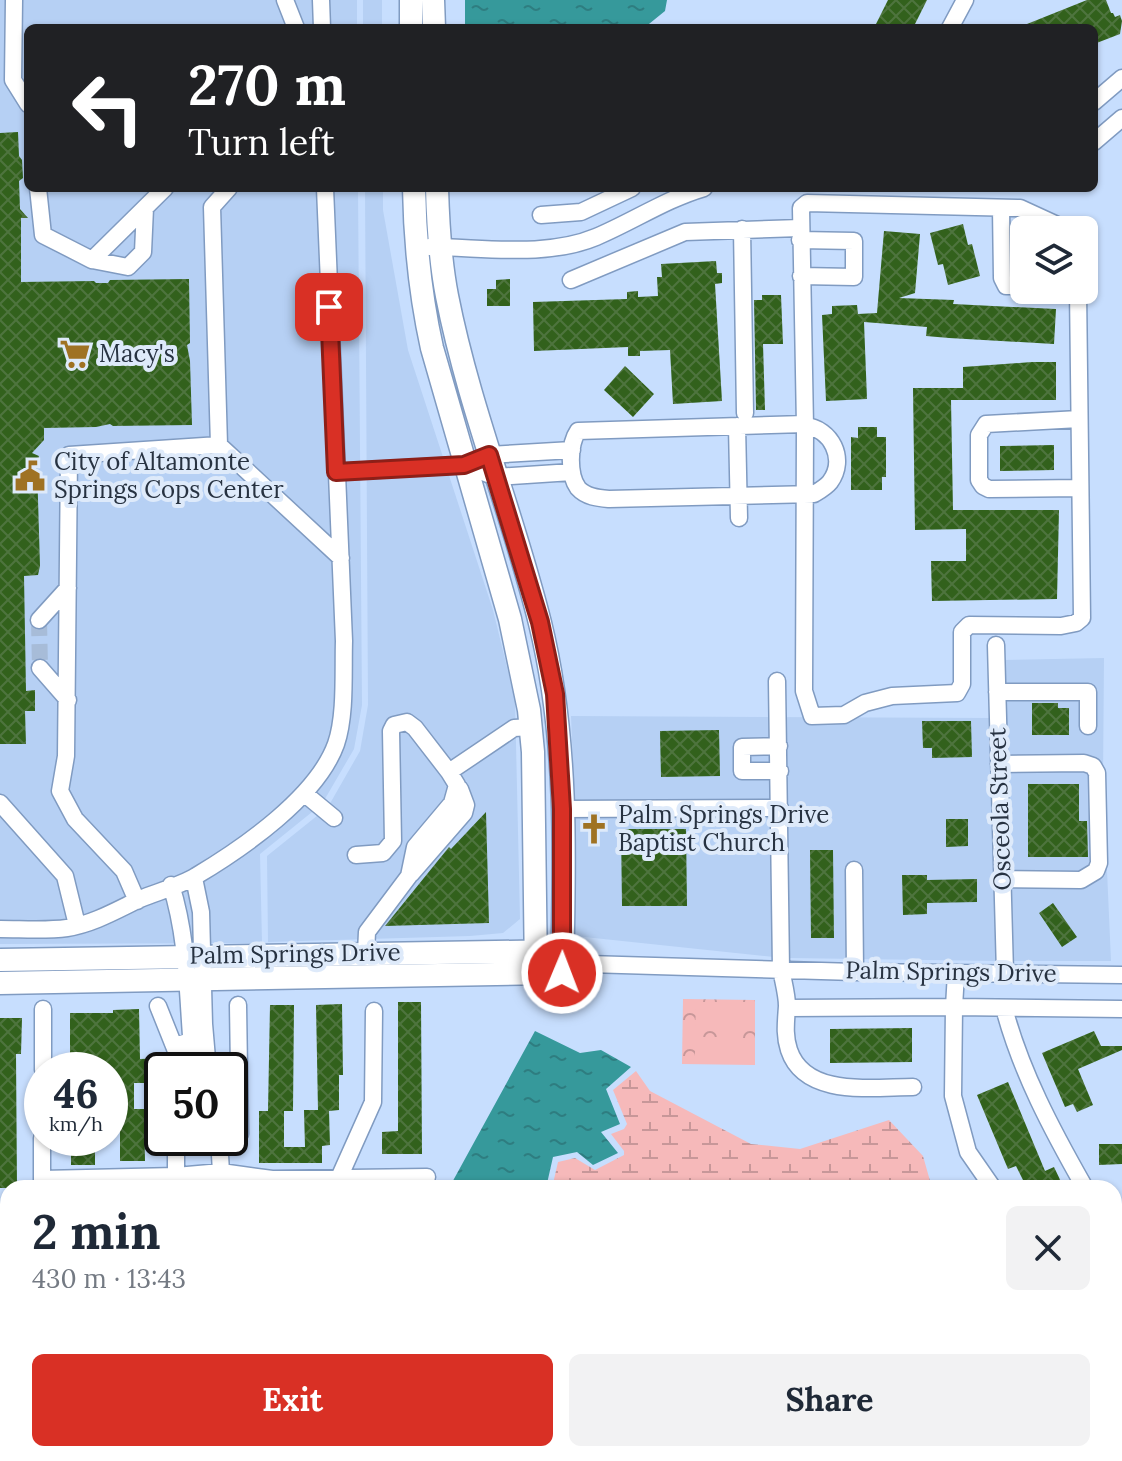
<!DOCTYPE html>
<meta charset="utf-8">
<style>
:root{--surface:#fff;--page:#f2f2f3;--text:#1f2937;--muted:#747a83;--accent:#d93025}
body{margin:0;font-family:Lora,serif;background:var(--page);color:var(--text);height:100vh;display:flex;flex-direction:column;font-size:30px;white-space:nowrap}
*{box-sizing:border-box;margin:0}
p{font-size:26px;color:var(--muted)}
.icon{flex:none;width:44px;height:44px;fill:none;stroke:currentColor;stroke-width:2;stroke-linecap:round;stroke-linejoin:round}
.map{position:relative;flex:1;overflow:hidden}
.drawer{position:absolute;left:0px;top:1180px;width:1122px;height:282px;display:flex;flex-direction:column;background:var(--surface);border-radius:24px 24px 0 0;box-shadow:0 2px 6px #0004}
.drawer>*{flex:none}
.banner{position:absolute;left:24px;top:24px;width:1074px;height:168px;border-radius:12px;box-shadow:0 2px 6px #0004;background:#202124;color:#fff;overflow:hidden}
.buttons{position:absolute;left:1010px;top:216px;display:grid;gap:16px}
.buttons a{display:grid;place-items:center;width:88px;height:88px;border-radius:12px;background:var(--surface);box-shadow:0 2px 6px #0004;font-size:40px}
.speed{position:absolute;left:24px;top:1052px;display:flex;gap:16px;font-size:40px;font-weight:700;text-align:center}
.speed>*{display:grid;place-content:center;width:104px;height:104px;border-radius:50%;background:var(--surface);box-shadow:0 2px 6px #0004;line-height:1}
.speed small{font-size:20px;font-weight:400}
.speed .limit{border:4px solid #111;border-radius:12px;background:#fff;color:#111}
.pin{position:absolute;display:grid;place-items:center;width:68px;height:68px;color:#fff;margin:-34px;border-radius:16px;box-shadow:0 4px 12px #0006}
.me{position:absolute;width:88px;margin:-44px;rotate:1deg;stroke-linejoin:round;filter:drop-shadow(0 0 6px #0008)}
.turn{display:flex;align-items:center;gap:28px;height:168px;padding:0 32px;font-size:36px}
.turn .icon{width:104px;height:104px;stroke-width:2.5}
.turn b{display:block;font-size:56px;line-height:68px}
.round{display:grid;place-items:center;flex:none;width:84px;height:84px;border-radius:12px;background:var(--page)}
.summary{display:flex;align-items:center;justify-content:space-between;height:136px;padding:0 32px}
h1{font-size:48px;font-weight:700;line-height:60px}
.action{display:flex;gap:16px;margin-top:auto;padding:16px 32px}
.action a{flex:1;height:92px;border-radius:12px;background:var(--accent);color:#fff;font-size:32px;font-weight:700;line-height:92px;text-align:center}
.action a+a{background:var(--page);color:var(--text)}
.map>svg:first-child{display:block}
</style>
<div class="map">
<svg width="1122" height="1461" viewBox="0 0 1122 1461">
<defs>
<pattern id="wetland-marsh" width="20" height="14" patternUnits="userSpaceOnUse" patternTransform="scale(2)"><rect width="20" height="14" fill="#f6b9ba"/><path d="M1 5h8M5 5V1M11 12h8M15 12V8" fill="none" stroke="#c79799"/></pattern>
<pattern id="park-crowns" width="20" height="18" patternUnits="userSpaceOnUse" patternTransform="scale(2)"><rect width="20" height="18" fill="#f6b9ba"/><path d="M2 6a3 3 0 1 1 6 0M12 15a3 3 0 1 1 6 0" fill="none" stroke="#c79799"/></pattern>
<pattern id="water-ripples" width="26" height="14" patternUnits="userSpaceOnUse" patternTransform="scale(2)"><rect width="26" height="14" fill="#36999b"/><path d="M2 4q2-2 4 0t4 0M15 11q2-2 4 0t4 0" fill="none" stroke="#2e7d80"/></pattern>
<pattern id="building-cross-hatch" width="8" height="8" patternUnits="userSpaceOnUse" patternTransform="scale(2)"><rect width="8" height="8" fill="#32611c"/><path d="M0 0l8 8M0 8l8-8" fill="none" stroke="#4e743e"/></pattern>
</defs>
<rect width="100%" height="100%" fill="#c7defe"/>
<!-- built -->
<path fill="#b6d0f4" d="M0 0H357V28H28V188H358L362 705 354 749 322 804 260 854 262 943 0 944Z
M363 0H382V28H363Z
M365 188H383V210L408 350 493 610 515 700 520 919 503 933 470 936 268 942 267 856 328 807 360 751 368 705Z
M1104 658 1103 780 1111 961H1012L1004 660Z
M571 716 990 718 997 961 789 958 786 727H772L774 957 575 936 574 790Z"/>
<!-- wetland -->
<path fill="url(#wetland-marsh)" d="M636 1071 650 1091 751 1144 800 1149 889 1120 923 1156 932 1188H552L558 1162 575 1158 595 1170 624 1155V1151L611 1134 624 1129 627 1124 613 1090Z
M358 1454H924L916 1461H362Z"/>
<!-- park -->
<path fill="url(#park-crowns)" d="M683 999 755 1000V1065L682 1064Z"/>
<!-- pitch -->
<path fill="#f6b9ba" d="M696 1008H742V1030H695Z
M695 1037H742V1059H695Z"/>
<!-- water -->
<path fill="url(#water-ripples)" d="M465 0H667L665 11 644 28H465Z
M535 1031 580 1053 601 1050 631 1067 606 1089 620 1124 601 1132 618 1153 593 1165 577 1152 553 1157 546 1188H449Z"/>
<!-- building -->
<path fill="url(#building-cross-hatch)" d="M888 0H927L913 28H874Z
M1087 0H1106L1111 13H1113L1115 17 1120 15 1122 21 1120 34 1094 44V28H1017Z
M18 132 19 156 22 160 23 178 19 181 20 209 28 218H21V282L94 281 96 283H108L110 280 189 279 190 343 187 345 190 361 192 425 113 426 110 424 96 427 44 428V440L32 453 39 456 37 466 40 566 38 575 24 576 26 691 35 690V711H25L26 744H0V133Z
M963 224 968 245 972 244 980 276 948 285 943 264 938 265 930 233Z
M884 231 920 234 915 293 899 298 954 300 953 304 1056 309 1054 344 949 338 926 336 927 327 864 322 867 399 826 401 822 315 832 314V306L857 305 858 314 877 313Z
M716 261 717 273H722V283L715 284 722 401 673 404 670 350 640 351V356H628V347L534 351 533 302 627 299V292L638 291V297L658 296 657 277H662L661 264Z
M510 279V306H487V289H496V280Z
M762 295H781L783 344H763L765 410H756L754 300H762Z
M1032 362H1056V400H951L953 510H1059L1057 599 932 601 931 561H966V529L915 530 913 388H963V367Z
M625 366 654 394 633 417 604 390Z
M858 427H877V437H886V477H882V490H851V437L858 438Z
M1054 445V470L1000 471V446Z
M1032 703H1058V708H1069V735H1032Z
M922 721H971L972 757 932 758V748H923Z
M719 730 720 776 661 777 660 731Z
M1028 784H1079V821H1087L1088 857H1028Z
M486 812 489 923 385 926 449 847 451 849Z
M946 819H968V846L946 847Z
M621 829H686L687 906H622Z
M810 850H833L834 938H811Z
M902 875H927V880L977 879V902L927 903V914L903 915Z
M1053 903 1077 937 1062 947 1039 913Z
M398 1002H421L422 1154H382V1132L398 1131Z
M342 1004 343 1075H339V1110L329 1111 330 1145 322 1146V1163H259V1111H268L270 1005H294L293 1111H284V1147H305L304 1110H318L316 1005Z
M139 1009 140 1059 166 1058V1070H162V1083H134V1109H144L145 1161H120V1110H111V1070H70V1013H113V1010Z
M0 1018H22L21 1054H16L17 1188H0Z
M912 1028V1062L830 1063V1029Z
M1094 1031 1101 1046H1122V1050L1078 1069 1093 1105 1077 1112 1073 1104 1065 1107 1042 1053Z
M1008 1082 1045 1171 1054 1167 1064 1188H1027L1016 1166 1008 1169 977 1095Z
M71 1138H95V1165H71Z
M1099 1144H1122V1164L1099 1165Z"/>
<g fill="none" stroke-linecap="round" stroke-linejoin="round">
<!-- minor-tunnel -->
<path stroke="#a7bcd8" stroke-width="16" stroke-dasharray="16 8" stroke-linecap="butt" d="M39 620 40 668"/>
<!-- minor casing -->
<g stroke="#809bc1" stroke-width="19">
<path id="minor" d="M14 0 13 80 28 104
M285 0 296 28
M321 0 322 28
M950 28 965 0
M1094 102 1122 78
M1094 142 1122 118
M38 188 43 235 92 260 165 188
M1001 208 1002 278 1006 286H1024
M541 215 581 212 632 188
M742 229 745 413
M1061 230 1057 225 1020 208 807 203 801 208 805 426 804 691 812 716 844 715 865 703 892 696 957 693 962 684V632L969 625 1061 626 1076 623 1082 618 1078 290
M800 240 854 241V277L801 276
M429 247C482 247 546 258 596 237 632 222 666 199 704 188
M92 260 128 267 143 252 145 208
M571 280 685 232 800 228
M1079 419 986 424 979 435V480L983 486 989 489 1080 488
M805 424 578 431C569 444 568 474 578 488 586 497 598 498 609 499L814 494C819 491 826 487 830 482 847 459 831 428 805 426
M737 426 739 518
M219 445 341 558
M464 465 496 477 572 472
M336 472 464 465 489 455 572 450
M39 620 68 588
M996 645 1005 973
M40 668 68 700
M777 681 781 969C783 981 787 994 787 1006 786 1022 784 1035 789 1050 805 1098 873 1087 913 1087
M997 692H1088V726
M779 746 742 747V771H780
M999 764 1084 763 1093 766 1097 773 1099 863 1096 871 1081 880 1002 879
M305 794 334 818
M0 803 65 876 77 925
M562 809 780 808
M356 855 383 853 393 841 391 731 394 725 407 722 415 728 449 772 514 728 531 727
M854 870 855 972
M411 874 464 813 466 805 460 789
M194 878 201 912 204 1024 208 1070
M171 885C190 945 187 1008 194 1070
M137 901 124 871 75 819 60 791 66 756 69 455 219 445 212 207 229 188
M0 929C22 929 46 931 67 928 93 924 117 910 140 899 157 892 182 885 196 876 243 848 317 797 336 744 346 715 343 672 344 641L325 188
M366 953 367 932 409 876 415 847 452 803 457 785 449 772
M588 964 855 972 1122 975
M956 973 954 1007 1122 1009
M158 1006 174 1046 191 1041
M787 1008 954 1007 953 1096 968 1152 993 1188
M1004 1008C1021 1072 1052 1130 1085 1188
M174 1046 180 1062 177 1070
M43 1070V1009
M230 1135 240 1134 238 1005
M176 1138V1176
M219 1138 221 1172
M339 1178 373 1102 374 1011
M42 1179 176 1176 221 1172 272 1179 427 1177
M42 1188V1138
M0 1303 8 1304
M0 1334H8
M241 1454 242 1461
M1050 1454V1461"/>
</g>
<!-- major casing -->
<g stroke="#809bc1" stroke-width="25">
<path id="major" d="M411 0V28
M433 0 434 28
M414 188C415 243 420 294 432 348L510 619 529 710 533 752 536 973
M437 188C438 225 440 260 447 296 469 408 513 514 540 623 568 736 565 857 562 973
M0 960 563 951 588 964
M0 983 548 973"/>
</g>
<!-- minor -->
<use href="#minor" stroke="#fff" stroke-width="16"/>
<!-- major -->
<use href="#major" stroke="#fff" stroke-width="22"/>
</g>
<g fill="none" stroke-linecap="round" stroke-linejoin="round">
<!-- route casing -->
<g stroke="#8d1f18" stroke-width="20">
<path id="route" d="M329 307 336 472 464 465 489 455 540 622 555 694 562 809V973"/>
</g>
<!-- route -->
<use href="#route" stroke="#d93025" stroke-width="14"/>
</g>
<!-- icons -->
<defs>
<g id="supermarket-bare" transform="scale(2.4)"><path d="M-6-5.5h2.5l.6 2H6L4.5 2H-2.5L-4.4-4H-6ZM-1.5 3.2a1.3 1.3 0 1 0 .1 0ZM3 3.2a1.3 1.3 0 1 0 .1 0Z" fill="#9f7223" stroke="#deeafa" stroke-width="2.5" paint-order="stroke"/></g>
<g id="civic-bare" transform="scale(2.4)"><path d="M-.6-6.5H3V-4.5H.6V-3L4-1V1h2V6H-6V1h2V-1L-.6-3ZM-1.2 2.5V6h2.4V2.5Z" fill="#9f7223" stroke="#deeafa" stroke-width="2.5" paint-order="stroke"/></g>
<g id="church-bare" transform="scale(2.4)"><path d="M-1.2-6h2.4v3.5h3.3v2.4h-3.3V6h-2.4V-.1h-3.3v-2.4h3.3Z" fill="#9f7223" stroke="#deeafa" stroke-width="2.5" paint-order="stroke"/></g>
</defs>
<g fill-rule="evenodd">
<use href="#supermarket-bare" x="75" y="354"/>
<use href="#civic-bare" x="30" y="476"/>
<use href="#church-bare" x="594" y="829"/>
</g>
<g text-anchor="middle" stroke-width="8" stroke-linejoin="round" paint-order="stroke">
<!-- poi labels -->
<g font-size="24" fill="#273241" stroke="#deeafa" text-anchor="start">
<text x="99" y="362">Macy's</text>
<text x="54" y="470">City of Altamonte<tspan x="54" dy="28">Springs Cops Center</tspan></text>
<text x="618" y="823">Palm Springs Drive<tspan x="618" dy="28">Baptist Church</tspan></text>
</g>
<!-- street labels -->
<g font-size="24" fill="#273241" stroke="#deeafa">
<text transform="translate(1000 809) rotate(-92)" y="8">Osceola Street</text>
<text transform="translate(295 954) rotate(-1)" y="8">Palm Springs Drive</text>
<text transform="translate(951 972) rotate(1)" y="8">Palm Springs Drive</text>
</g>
</g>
</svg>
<div class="buttons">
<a><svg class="icon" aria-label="layers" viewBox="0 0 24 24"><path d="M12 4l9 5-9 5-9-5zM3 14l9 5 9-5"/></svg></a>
</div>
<div class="speed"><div>46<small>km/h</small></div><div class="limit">50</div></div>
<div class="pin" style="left:329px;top:307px;background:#d93025"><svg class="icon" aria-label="arrive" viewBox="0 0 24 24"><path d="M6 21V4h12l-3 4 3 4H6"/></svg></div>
<svg class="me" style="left:562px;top:973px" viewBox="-20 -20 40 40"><circle r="17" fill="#d93025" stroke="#fff" stroke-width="3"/><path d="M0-11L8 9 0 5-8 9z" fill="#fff"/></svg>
<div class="banner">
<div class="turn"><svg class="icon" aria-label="left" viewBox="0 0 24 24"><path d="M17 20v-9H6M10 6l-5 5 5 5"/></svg><div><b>270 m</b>Turn left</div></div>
</div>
<section class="drawer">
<div class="summary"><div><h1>2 min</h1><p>430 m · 13:43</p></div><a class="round"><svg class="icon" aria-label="close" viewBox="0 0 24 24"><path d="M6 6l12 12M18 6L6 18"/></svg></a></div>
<div class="action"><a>Exit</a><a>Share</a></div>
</section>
</div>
